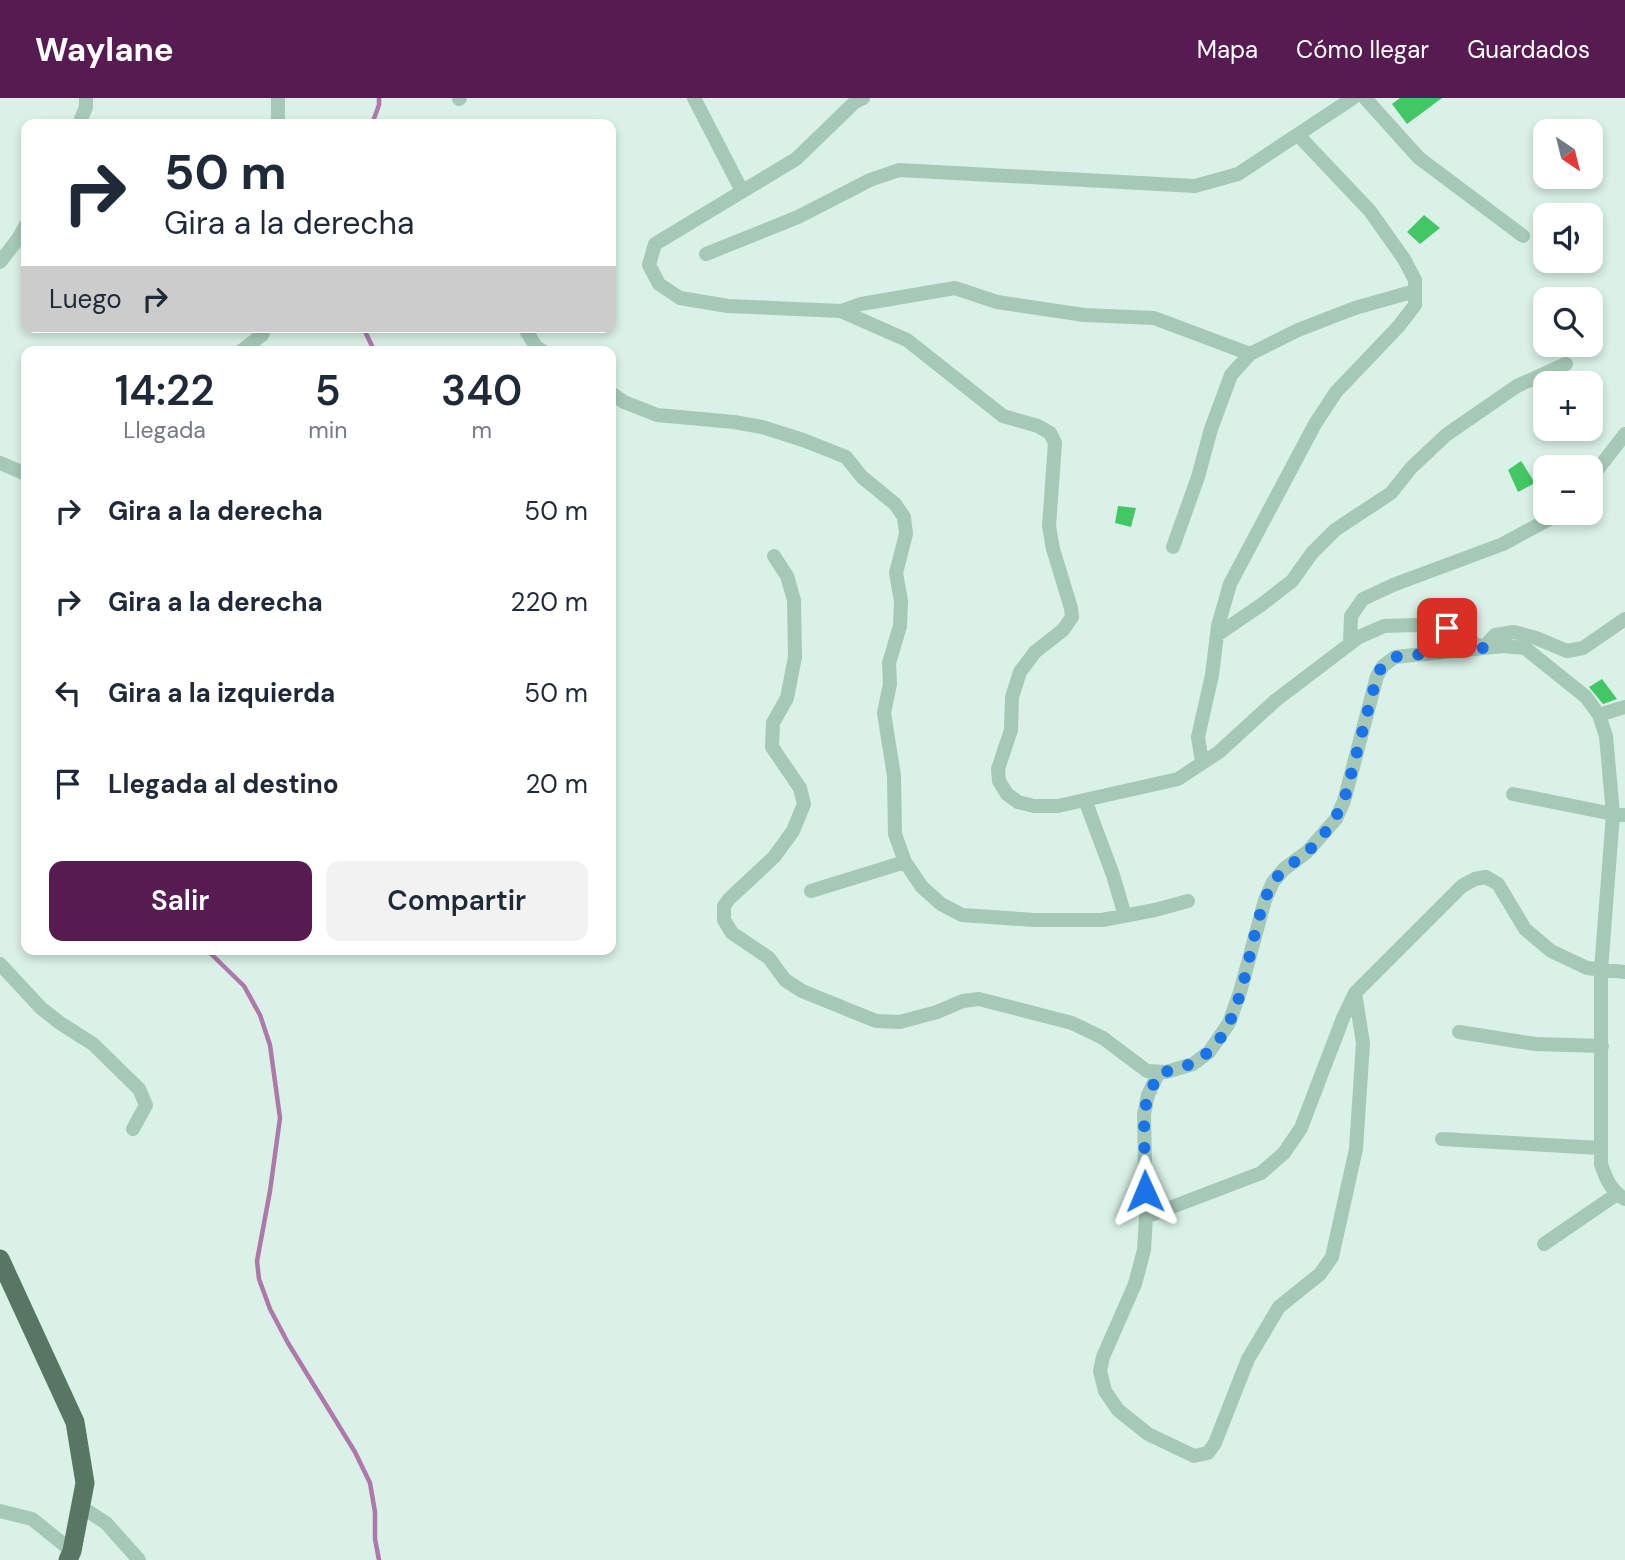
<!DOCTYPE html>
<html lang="es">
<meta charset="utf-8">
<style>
:root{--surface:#fff;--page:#f2f2f3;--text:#1f2937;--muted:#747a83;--accent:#561c52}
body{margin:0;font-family:"DM Sans",sans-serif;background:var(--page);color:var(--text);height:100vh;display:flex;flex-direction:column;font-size:26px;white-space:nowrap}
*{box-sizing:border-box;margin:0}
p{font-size:23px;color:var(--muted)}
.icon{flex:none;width:38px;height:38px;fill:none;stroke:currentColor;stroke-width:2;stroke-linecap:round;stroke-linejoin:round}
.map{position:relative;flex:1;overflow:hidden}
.details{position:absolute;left:21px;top:248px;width:595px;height:609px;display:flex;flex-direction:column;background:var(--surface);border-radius:14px;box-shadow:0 4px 10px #0003}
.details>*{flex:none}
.hud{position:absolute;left:21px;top:21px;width:595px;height:214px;border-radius:14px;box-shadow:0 4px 10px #0003;background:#fff;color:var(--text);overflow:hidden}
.needle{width:46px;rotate:145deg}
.tools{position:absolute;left:1533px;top:21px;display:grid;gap:14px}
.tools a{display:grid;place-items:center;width:70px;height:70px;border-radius:14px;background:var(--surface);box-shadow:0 4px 10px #0003;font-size:35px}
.pin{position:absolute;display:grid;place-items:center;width:60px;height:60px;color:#fff;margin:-30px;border-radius:14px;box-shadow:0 4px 10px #0006}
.me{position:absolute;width:77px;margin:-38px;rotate:359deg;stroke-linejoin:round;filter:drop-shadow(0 0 5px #0008)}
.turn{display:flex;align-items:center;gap:24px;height:147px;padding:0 28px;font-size:32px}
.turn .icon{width:91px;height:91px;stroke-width:2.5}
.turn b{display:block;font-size:49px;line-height:60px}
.then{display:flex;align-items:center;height:66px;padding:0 28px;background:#0003;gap:14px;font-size:26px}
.eta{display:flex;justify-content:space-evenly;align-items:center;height:119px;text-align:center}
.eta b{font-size:42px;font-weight:600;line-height:49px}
.button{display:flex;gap:14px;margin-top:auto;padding:14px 28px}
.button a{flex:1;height:80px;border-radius:14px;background:var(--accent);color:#fff;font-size:28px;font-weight:600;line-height:80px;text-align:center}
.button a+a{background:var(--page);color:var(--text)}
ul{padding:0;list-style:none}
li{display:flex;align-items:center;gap:21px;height:91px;padding:0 28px}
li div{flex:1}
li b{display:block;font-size:26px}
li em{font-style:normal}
header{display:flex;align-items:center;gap:42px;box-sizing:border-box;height:98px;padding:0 35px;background:var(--accent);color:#fff}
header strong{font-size:33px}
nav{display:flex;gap:38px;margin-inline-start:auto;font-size:24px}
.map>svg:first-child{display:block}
</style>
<header>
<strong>Waylane</strong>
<nav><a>Mapa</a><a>Cómo llegar</a><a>Guardados</a></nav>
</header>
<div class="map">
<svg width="1625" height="1462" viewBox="0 0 1625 1462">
<rect width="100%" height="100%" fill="#d9f1e6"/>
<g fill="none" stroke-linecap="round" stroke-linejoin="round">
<!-- stream -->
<path stroke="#ae78ab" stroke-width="4.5" d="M372 26 379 7V0
M363 229 372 248V254
M207 852 244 888 260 917 270 947 280 1020 270 1093 257 1163 259 1181 270 1211 288 1245 355 1354 370 1385 375 1414V1441L379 1462"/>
</g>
<!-- building -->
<path fill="#42c764" d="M1400 0H1442L1407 26 1392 6Z
M1424 117 1440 130 1420 146 1407 134Z
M1521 363 1535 385 1518 394 1508 372Z
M1118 408 1136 410 1131 429 1115 425Z
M1602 581 1617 601 1603 606 1589 589Z"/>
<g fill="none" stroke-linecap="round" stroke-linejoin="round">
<!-- minor -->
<path stroke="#a5c9b6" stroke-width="14" d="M278 0V26
M694 0 742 93
M863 0 855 4 796 61 655 146 649 167 659 186 680 200 728 208 841 213 861 206 955 190 997 204 1084 217 1154 220 1250 256
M1365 0 1419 60 1523 138
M459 1 460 0
M79 26 86 9V0
M706 156 798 119 870 82 899 72 1195 88 1238 76 1353 0
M0 164 18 141 26 127
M841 213 907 242 1003 318 1038 328 1050 335 1055 345 1049 428 1053 451 1071 510 1072 519 1063 532 1035 554 1020 574 1012 599 1011 632 998 671 999 683 1007 696 1018 704 1034 708H1058L1178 681 1219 654 1276 602 1359 539 1384 528 1416 527 1447 530 1483 550
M524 229 536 249 544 254
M240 254 262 237 265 229
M611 295 624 304 657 317 734 324 762 329 803 342 846 359 862 379 895 406 904 419 906 436 896 475 901 503 900 528 889 565 890 586 884 615 894 678 895 736 905 764 922 789 941 806 962 817 1034 822H1102L1155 812 1188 803
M0 365 26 376
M1591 380 1625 336
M1173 449 1198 379 1211 331 1231 277 1250 256 1298 232 1355 210 1415 193
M774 458 787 478 794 502 795 559 787 600 773 625 772 649 800 690 804 706 793 733 774 759 729 801 724 808V822L732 835 769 860 785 882 802 893 876 923 900 924 937 914 963 903 979 901 1072 925 1103 940 1147 973 1166 974 1193 966 1209 954 1229 925 1240 894 1265 802 1273 784 1284 771 1307 754 1336 721 1344 703 1377 578 1383 568 1395 559 1503 548 1525 550 1586 599 1599 617 1606 638 1613 716 1601 872V1066C1606 1081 1611 1093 1625 1101
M1217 537 1261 507 1292 483 1312 455 1335 432 1391 395 1411 370 1446 337 1517 288 1566 266
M1350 546 1351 518 1363 501 1393 487 1503 446 1553 419 1557 415
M1483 550 1495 537 1514 534 1536 540 1567 553 1583 550 1625 521
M1599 617 1625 609
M1202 664 1198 639 1212 577 1218 528 1230 486 1315 326 1336 294 1398 229 1415 207V182L1404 161 1370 113 1298 37
M1513 696 1613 716 1625 717
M1085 702 1113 777 1125 818
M811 793 905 764
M0 866 41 910 60 925 93 946 139 991 146 1007 133 1031
M1459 934 1535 946 1602 948
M1159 974 1148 997 1144 1016 1146 1119 1144 1152 1135 1186 1103 1259 1100 1273 1105 1293 1118 1312 1148 1336 1194 1358 1208 1355 1215 1345 1248 1261 1279 1209 1320 1176 1332 1159 1356 1051 1363 945 1355 895
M1442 1041 1601 1050
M1146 1119 1261 1075 1284 1055 1301 1030 1343 920 1355 895 1462 788 1475 781 1486 779 1498 786 1525 831 1551 853 1587 870 1625 874
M1544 1146 1617 1096
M80 1408 106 1425 139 1462
M0 1413 32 1421 72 1453"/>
<!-- primary -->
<path stroke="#577762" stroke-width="19" d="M0 1161 75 1324 85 1385 72 1453 68 1462"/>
</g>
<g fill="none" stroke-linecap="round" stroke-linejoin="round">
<!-- route -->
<path stroke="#1a73e8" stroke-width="12" stroke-dasharray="0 21.6" d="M1145 1093 1144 1016 1148 997 1160 974C1167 974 1173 972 1180 970 1252 948 1242 841 1272 786 1280 772 1295 765 1307 754 1323 740 1335 722 1344 703L1377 578 1382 568 1395 559 1483 550 1447 530"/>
</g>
</svg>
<div class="tools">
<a><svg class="needle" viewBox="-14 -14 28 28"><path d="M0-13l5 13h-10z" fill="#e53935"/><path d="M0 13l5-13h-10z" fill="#747a83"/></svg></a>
<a><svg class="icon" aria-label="sound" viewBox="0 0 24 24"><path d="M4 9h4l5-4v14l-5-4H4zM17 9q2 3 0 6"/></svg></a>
<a><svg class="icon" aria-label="search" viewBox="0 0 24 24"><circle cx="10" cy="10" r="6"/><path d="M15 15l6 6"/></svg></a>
<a>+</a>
<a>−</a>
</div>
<div class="pin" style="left:1447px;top:530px;background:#d93025"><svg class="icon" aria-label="arrive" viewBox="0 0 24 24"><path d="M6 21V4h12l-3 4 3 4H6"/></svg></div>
<svg class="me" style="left:1145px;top:1093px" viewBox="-20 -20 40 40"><path d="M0-17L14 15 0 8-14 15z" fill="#1a73e8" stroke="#fff" stroke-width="4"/></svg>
<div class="hud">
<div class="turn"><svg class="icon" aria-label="right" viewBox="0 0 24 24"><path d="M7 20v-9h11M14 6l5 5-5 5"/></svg><div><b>50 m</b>Gira a la derecha</div></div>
<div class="then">Luego<svg class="icon" aria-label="right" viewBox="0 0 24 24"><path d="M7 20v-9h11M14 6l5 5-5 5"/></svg></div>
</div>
<section class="details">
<div class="eta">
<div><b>14:22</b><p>Llegada</p></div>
<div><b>5</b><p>min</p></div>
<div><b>340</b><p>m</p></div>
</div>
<ul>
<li><svg class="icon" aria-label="right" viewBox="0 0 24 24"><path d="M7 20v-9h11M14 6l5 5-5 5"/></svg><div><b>Gira a la derecha</b></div><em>50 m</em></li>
<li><svg class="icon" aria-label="right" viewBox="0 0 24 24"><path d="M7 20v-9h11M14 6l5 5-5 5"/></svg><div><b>Gira a la derecha</b></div><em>220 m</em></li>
<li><svg class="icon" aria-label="left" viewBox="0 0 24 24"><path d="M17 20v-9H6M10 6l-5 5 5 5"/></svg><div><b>Gira a la izquierda</b></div><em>50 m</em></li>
<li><svg class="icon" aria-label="arrive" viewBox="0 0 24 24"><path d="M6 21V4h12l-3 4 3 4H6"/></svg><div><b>Llegada al destino</b></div><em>20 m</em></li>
</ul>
<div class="button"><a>Salir</a><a>Compartir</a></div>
</section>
</div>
